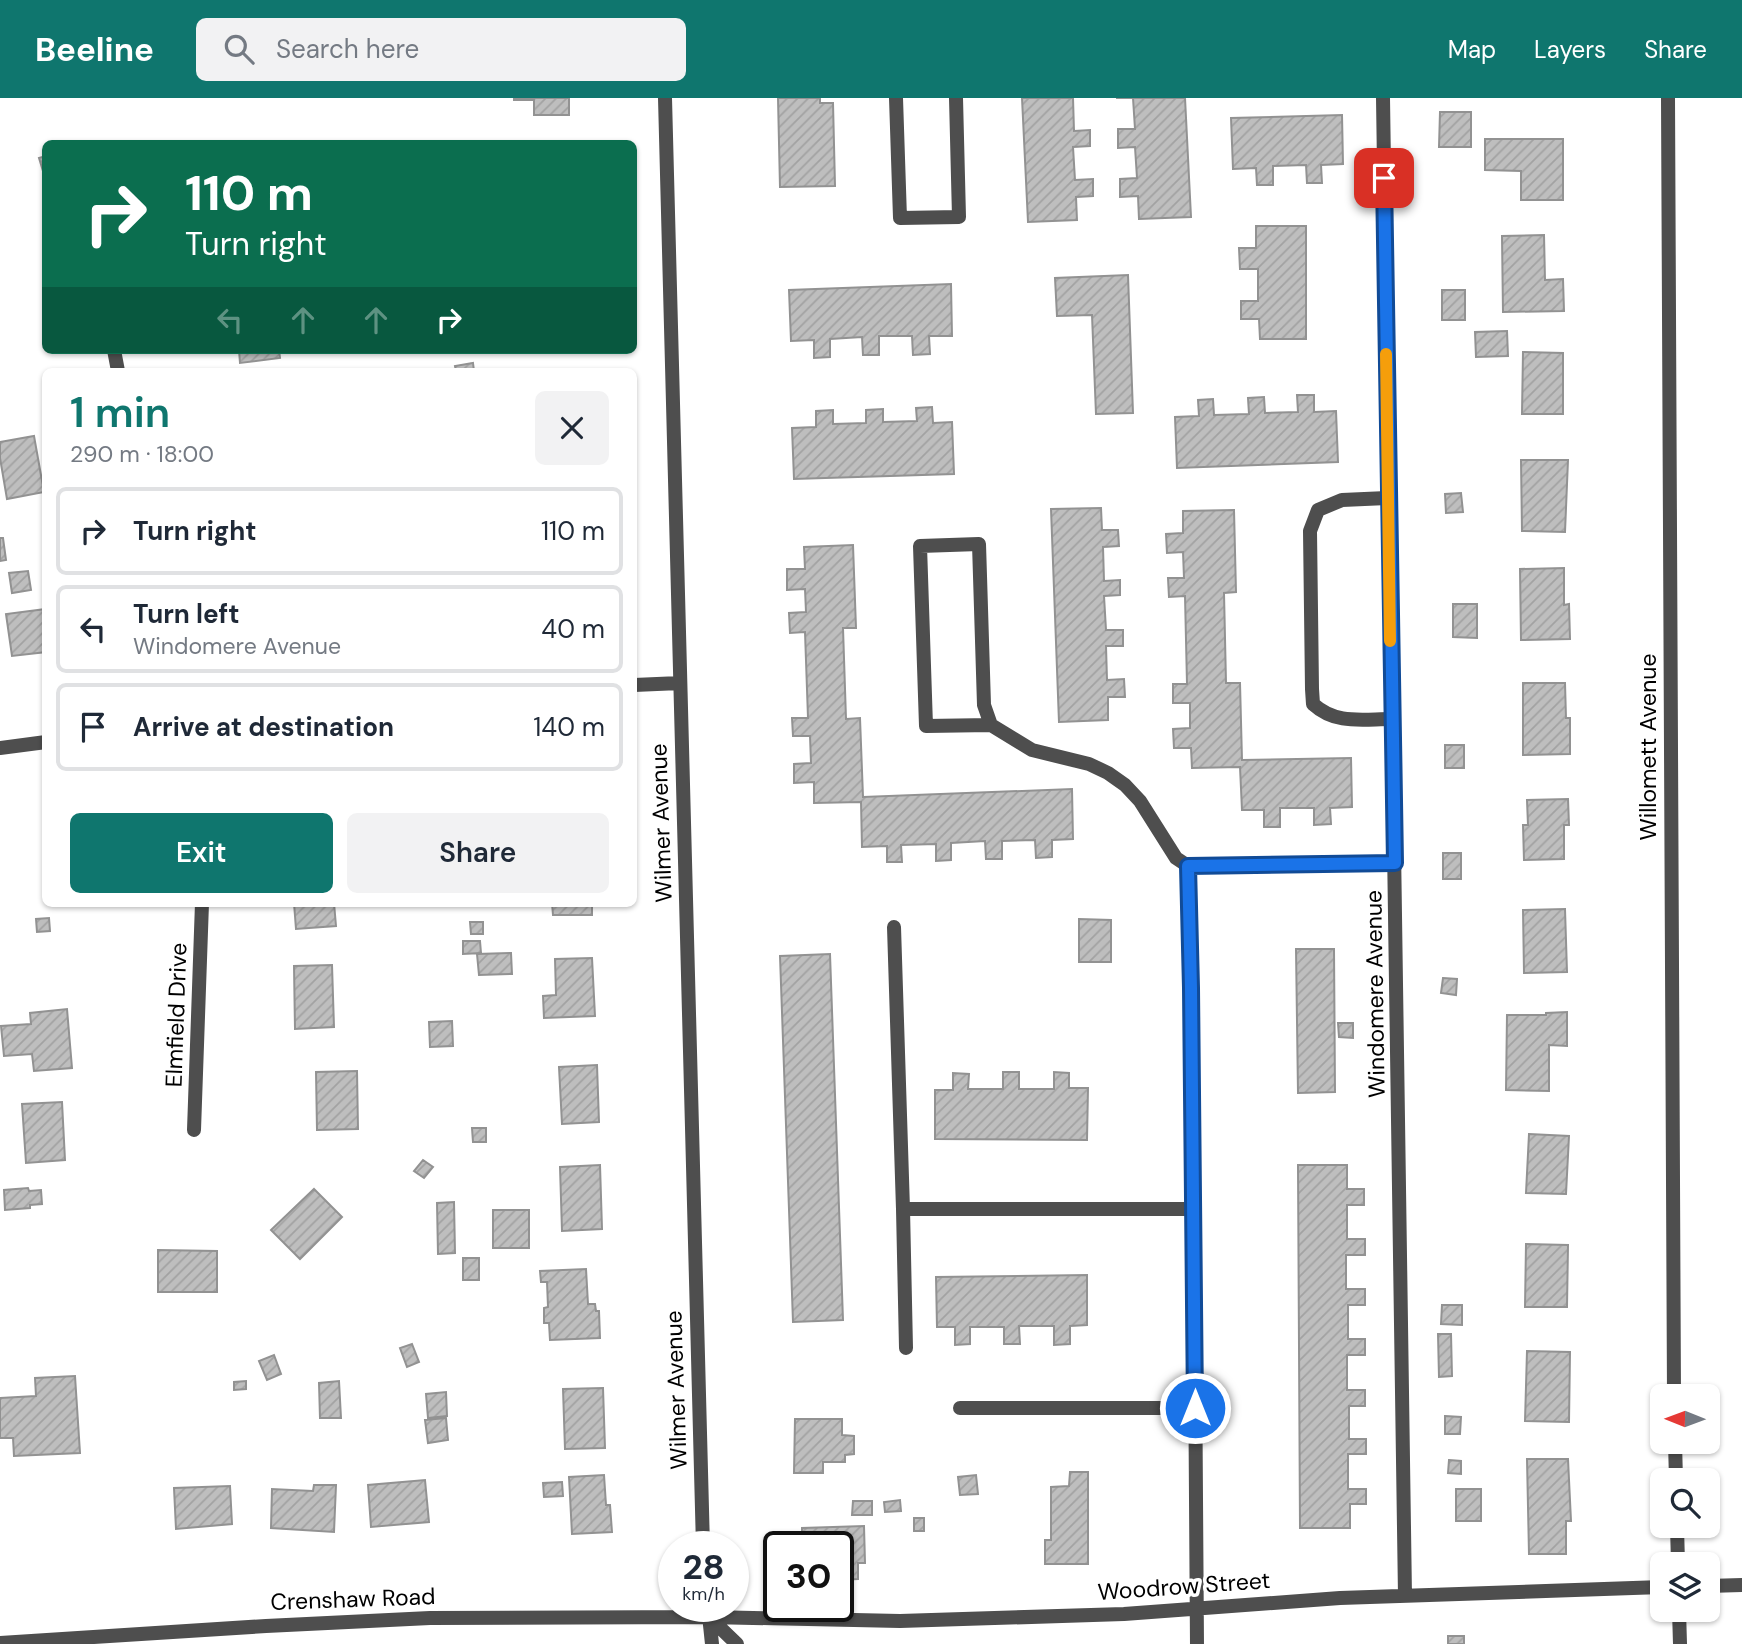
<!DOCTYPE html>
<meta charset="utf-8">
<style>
:root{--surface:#fff;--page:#f2f2f3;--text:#1f2937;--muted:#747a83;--line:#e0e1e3;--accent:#0f766e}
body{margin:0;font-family:"DM Sans",sans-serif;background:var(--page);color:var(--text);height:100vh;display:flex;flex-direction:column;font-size:26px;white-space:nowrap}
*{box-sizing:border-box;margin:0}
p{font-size:23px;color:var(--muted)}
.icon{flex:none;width:38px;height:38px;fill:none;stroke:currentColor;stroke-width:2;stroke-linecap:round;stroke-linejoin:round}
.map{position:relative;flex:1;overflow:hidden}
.side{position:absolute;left:42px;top:270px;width:595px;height:539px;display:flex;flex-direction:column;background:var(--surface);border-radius:10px;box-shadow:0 2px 5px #0004}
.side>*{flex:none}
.guide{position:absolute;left:42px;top:42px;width:595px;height:214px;border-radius:10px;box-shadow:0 2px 5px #0004;background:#0b6e4f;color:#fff;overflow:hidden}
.needle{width:46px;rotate:271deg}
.fabs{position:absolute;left:1650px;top:1286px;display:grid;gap:14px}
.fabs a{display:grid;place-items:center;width:70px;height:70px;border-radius:10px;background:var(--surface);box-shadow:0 2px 5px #0004;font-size:35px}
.speed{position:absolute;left:658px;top:1433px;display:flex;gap:14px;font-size:35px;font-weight:700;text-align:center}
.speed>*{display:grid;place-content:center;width:91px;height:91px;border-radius:50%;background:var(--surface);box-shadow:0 2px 5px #0004;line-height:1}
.speed small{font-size:18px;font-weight:400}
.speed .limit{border:4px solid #111;border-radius:10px;background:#fff;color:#111}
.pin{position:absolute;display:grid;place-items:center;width:60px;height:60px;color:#fff;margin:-30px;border-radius:14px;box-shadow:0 4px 10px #0006}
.me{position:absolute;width:77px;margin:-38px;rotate:0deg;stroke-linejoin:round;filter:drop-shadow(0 0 5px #0008)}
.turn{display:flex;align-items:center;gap:24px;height:147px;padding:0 28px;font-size:32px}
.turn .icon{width:91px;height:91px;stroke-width:2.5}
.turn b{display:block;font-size:49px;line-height:60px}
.lanes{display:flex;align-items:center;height:66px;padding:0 28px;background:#0003;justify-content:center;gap:35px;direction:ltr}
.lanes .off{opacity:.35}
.round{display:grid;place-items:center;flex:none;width:74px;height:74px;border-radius:10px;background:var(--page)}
.overview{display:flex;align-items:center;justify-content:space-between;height:119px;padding:0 28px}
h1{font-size:42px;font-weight:600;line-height:52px;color:var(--accent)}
.action{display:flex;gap:14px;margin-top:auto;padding:14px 28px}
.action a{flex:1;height:80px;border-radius:10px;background:var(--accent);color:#fff;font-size:28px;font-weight:600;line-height:80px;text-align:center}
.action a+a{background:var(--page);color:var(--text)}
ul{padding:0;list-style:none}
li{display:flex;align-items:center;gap:21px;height:88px;margin:0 14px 10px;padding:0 14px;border:4px solid var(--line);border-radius:10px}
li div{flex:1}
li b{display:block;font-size:26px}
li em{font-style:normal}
header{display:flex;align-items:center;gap:42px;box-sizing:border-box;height:98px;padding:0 35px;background:var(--accent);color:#fff}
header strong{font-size:33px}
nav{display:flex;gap:38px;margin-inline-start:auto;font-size:24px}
.search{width:490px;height:63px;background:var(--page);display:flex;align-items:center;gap:18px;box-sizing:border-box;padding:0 24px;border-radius:10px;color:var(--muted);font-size:26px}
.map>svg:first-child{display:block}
</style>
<header>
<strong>Beeline</strong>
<div class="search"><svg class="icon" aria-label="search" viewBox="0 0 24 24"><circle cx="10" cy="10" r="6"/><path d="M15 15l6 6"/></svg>Search here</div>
<nav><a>Map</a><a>Layers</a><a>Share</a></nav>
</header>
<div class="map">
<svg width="1742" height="1546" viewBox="0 0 1742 1546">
<defs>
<pattern id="building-hatch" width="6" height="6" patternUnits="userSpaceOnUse" patternTransform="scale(1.75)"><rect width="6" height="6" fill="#bebebe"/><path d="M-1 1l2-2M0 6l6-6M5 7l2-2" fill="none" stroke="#a2a2a2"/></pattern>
</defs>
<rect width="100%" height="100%" fill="#fff"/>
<!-- building -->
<path fill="url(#building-hatch)" stroke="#929292" stroke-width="2" d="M514 0H569V17H534V2H514Z
M778 0H820V5H833L835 88 780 89Z
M1022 0H1073L1074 33 1090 32V48L1073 49 1075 82 1093 81V98L1076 99 1077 122 1028 124Z
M1116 0H1185L1191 119 1139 121 1138 98 1120 99V81L1137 80 1135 49 1118 50V31H1135L1133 0Z
M1440 14H1471V49H1439Z
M1342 17 1343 66 1321 67 1322 85H1307L1306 67 1273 68V87H1257L1256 70 1233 71 1231 20Z
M1485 41H1563V102H1521V73L1485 72Z
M46 58V83L39 60Z
M1256 128H1306V241H1260L1259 221H1241V203H1258V171H1240L1239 150H1256Z
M1544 137 1545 182 1563 181 1564 213 1503 214 1502 138Z
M1128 177 1133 315 1096 316 1092 217 1057 218 1055 180Z
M951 186 952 238H929L930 256 913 257 912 238H879V257H863L862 239 830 241V259L814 260V242L791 243 789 192Z
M1442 192H1465V222H1442Z
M1507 233 1508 258 1476 259 1475 234Z
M239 252H279L280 260 240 265Z
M1523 254 1563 255V316H1522Z
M473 265 474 273H456L455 268Z
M1297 297H1314V314L1336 313 1338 364 1177 370 1175 319 1199 318 1198 302 1213 301 1214 317 1249 316 1248 300 1264 299 1265 315 1298 314Z
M932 309 933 325 952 324 954 376 794 381 792 330 816 329V313L833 312V326L866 325V312L883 311V324L917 323 916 310Z
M34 338 44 394 7 401 0 360V344Z
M1521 362H1568L1565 434 1522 433Z
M1461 395 1463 414 1446 415 1445 396Z
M1101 410 1102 432H1118L1119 448 1103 449 1104 483 1120 482V497L1104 498 1106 532H1123V548H1106L1107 582 1124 581 1125 599H1108V622L1059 624 1051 411Z
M1234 412 1236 494 1224 495 1226 585H1240L1242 662 1351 660 1352 709 1330 710 1331 726 1314 727V710H1280V729H1264V712H1242L1240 669 1192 670 1191 650H1174L1173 631 1190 630V605H1173V586H1187L1185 498 1169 499 1168 480H1184L1183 454 1167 455 1166 436 1183 435V413Z
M0 440H3L6 462 0 463Z
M853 447 856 530H843L846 621 860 620 863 699 1072 691 1073 741 1052 742V759L1036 760 1035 742 1002 743V761H986L985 743 951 745V762L936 763V746L901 747 902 764H887V748L862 749 861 704 814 705V684L794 685V666L811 665 810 638H793L792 620H808L805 534 790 535 789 515 806 514 805 491 787 492V471H805L804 449Z
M1564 470V507L1569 506 1570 541 1521 542 1520 471Z
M28 473 31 492 12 495 9 475Z
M1453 506H1477V540L1453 539Z
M46 511V554L12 558 6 516Z
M1523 585H1565L1566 620H1570V656L1523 657Z
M1445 647H1464V670H1445Z
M1568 701 1569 727H1564V761L1524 762 1523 727H1528L1527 702Z
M1443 755H1461V781H1443Z
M294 805H334L336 828 296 831Z
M552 805H592V817H553Z
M1565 811 1567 874 1524 875 1523 812Z
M49 820 50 833 37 834 36 821Z
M1079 821 1111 822V864H1079Z
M470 824H483V836H471Z
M463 843H480L481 855 463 856Z
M1296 851H1334L1335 994 1298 995Z
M511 855 512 876 479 877 477 856Z
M830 856 843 1222 793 1224 780 858Z
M592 860 595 918 544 920 543 898 556 897 555 861Z
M332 867 334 929 295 931 294 868Z
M1443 880 1457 881 1456 897 1441 895Z
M67 911 72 970 34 973 32 956 4 958 1 928 31 926 30 915Z
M1567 914V948L1549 947V993L1506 992 1507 917H1546V915Z
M452 923 453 948 430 949 429 924Z
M1338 925H1353V940L1339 939Z
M597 967 599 1024 562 1026 559 969Z
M357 973 358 1031 317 1032 316 974Z
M1003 974H1019V991H1054V974L1069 975V990H1088L1087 1042 935 1041V992H953V975L969 976 968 991H1003Z
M62 1004 65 1062 26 1065 22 1006Z
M472 1030H486V1044H473Z
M1529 1036 1569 1038 1566 1096 1526 1095Z
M423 1062 433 1069 424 1080 414 1073Z
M600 1067 602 1131 562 1133 560 1069Z
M1298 1067H1347V1091H1364V1107H1347V1141H1365V1157H1346V1191H1365V1207H1348V1241H1365V1257H1347V1292H1365V1308H1349V1341H1366V1356H1348V1391H1366V1406H1350V1430H1300Z
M28 1090 29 1093 41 1092 42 1106 30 1107V1110L5 1112 4 1092Z
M314 1091 342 1119 300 1161 271 1132Z
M454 1104 455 1155 438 1156 437 1105Z
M493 1112H529V1150H493Z
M1526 1146 1568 1147 1567 1209H1525Z
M158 1152 217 1153V1194H158Z
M463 1160H479V1182H463Z
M586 1171 588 1206H595L596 1213H599L600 1240 550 1242 549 1225H544V1210L548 1209 547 1184H541L540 1173Z
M1087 1177V1227L1070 1228V1246L1054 1247V1228H1019L1020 1246H1004V1229H970V1246L955 1247V1229H937L936 1179Z
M1442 1207H1462V1227L1441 1226Z
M1438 1236H1451L1452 1278 1439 1279Z
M412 1246 419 1264 407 1269 400 1250Z
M1527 1253 1570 1254 1569 1324 1525 1323Z
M274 1257 281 1276 267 1282 259 1263Z
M75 1278 80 1355 14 1358 13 1340H0V1300L36 1298 35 1280Z
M246 1283V1291L234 1292V1284Z
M339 1283 341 1320H320L319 1285Z
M603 1290 605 1350 565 1351 563 1291Z
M446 1294 447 1318 428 1320 426 1296Z
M1445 1318 1461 1319 1460 1336H1445Z
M446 1320 448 1342 428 1345 425 1322Z
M795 1321H842V1337L854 1338V1356L845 1357V1364H823V1375H794Z
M1527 1361H1568L1571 1423H1566V1456H1529Z
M1449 1362 1461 1363V1376L1448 1375Z
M1070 1374H1088V1466H1045V1442H1051V1389L1069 1388Z
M604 1377 606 1407H610L612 1434 572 1436 569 1379Z
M976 1377 978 1396 960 1397 958 1379Z
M425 1382 429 1424 371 1429 368 1387Z
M562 1384 563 1398 544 1399 543 1385Z
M314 1387H336L334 1434 271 1430 272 1391 313 1393Z
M230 1388 232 1426 176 1431 174 1390Z
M1456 1391H1481V1423H1456Z
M900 1402 901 1413 885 1414 884 1404Z
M853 1403H872V1417H852Z
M914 1420H924V1433H914Z
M864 1428 865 1465H858V1481L838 1482V1449H802V1430Z
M1448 1538H1464V1546H1448Z"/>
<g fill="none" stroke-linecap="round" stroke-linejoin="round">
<!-- lane -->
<path stroke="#4e4e4e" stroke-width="14" d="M896 0 900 120 959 119 956 0
M1387 400 1342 402 1318 412 1310 433 1312 591 1313 606C1336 627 1362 621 1392 621
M991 627 926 628 920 448 979 446 984 607 991 627 1032 652 1089 666 1108 675 1125 687 1140 703 1176 760 1188 768 1395 765
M894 829 903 1111H1194
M903 1111 906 1250
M960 1310H1195"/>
<!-- street -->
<path stroke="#4e4e4e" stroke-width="14" d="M665 0 703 1449
M1383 0C1389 499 1402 998 1405 1498
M1668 0 1674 1298
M114 252 118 273
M634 587 680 585
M0 650 46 644
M1188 768 1194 1111 1197 1546
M194 1032 202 805
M1675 1344 1676 1382
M1677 1428 1678 1466
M1708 1488 1742 1487
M708 1508 712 1546
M1679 1512 1680 1546
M709 1519 737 1546
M0 1545 266 1528 430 1520 709 1519 900 1523 1124 1516 1340 1500 1662 1489"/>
</g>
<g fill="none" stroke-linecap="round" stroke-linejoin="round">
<!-- route casing -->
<g stroke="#114b97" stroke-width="18">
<path id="route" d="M1195 1310 1191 890 1188 768 1395 765 1384 80"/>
</g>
<!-- route -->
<use href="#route" stroke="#1a73e8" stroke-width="12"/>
<!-- slow -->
<path stroke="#f59e0b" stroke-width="12" d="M1386 256 1390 543"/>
</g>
<g text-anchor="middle" stroke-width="7" stroke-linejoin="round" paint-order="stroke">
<!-- street labels -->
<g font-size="23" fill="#000" stroke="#fff">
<text transform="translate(1648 649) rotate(-90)" y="8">Willomett Avenue</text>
<text transform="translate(661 725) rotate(-92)" y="8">Wilmer Avenue</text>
<text transform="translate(1375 896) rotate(-91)" y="8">Windomere Avenue</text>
<text transform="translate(176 917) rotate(-88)" y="8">Elmfield Drive</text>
<text transform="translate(676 1292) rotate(-92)" y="8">Wilmer Avenue</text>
<text transform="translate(1184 1488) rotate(-4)" y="8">Woodrow Street</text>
<text transform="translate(353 1501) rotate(-2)" y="8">Crenshaw Road</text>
</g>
</g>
</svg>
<div class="fabs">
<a><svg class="needle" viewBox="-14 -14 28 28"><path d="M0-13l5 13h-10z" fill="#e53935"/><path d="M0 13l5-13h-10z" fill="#747a83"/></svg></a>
<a><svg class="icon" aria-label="search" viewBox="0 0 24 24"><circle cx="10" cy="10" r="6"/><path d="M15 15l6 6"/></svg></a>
<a><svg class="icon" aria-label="layers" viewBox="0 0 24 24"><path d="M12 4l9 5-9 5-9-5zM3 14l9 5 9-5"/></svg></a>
</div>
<div class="speed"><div>28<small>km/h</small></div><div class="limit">30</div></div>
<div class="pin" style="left:1384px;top:80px;background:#d93025"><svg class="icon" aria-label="arrive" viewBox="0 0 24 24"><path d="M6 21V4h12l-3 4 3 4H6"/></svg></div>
<svg class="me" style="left:1195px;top:1310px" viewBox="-20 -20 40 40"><circle r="17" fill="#1a73e8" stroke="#fff" stroke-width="3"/><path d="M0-11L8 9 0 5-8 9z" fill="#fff"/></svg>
<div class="guide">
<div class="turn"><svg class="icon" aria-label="right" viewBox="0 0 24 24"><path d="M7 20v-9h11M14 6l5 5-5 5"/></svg><div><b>110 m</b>Turn right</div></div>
<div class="lanes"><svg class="icon off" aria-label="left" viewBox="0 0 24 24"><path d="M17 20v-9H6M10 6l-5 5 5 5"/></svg><svg class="icon off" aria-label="ahead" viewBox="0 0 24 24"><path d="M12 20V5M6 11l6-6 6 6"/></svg><svg class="icon off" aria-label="ahead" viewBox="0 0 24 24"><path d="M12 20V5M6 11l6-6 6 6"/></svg><svg class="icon" aria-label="right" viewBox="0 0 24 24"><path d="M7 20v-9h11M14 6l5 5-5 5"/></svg></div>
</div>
<section class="side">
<div class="overview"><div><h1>1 min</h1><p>290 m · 18:00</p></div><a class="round"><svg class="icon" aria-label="close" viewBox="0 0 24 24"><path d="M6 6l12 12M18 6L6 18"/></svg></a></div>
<ul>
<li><svg class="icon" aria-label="right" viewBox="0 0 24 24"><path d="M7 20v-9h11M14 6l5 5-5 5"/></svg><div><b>Turn right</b></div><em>110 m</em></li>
<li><svg class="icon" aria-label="left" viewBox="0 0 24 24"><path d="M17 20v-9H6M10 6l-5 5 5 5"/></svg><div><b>Turn left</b><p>Windomere Avenue</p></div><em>40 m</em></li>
<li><svg class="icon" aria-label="arrive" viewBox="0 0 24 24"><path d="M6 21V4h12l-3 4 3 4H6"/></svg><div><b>Arrive at destination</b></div><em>140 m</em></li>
</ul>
<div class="action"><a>Exit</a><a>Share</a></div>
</section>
</div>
